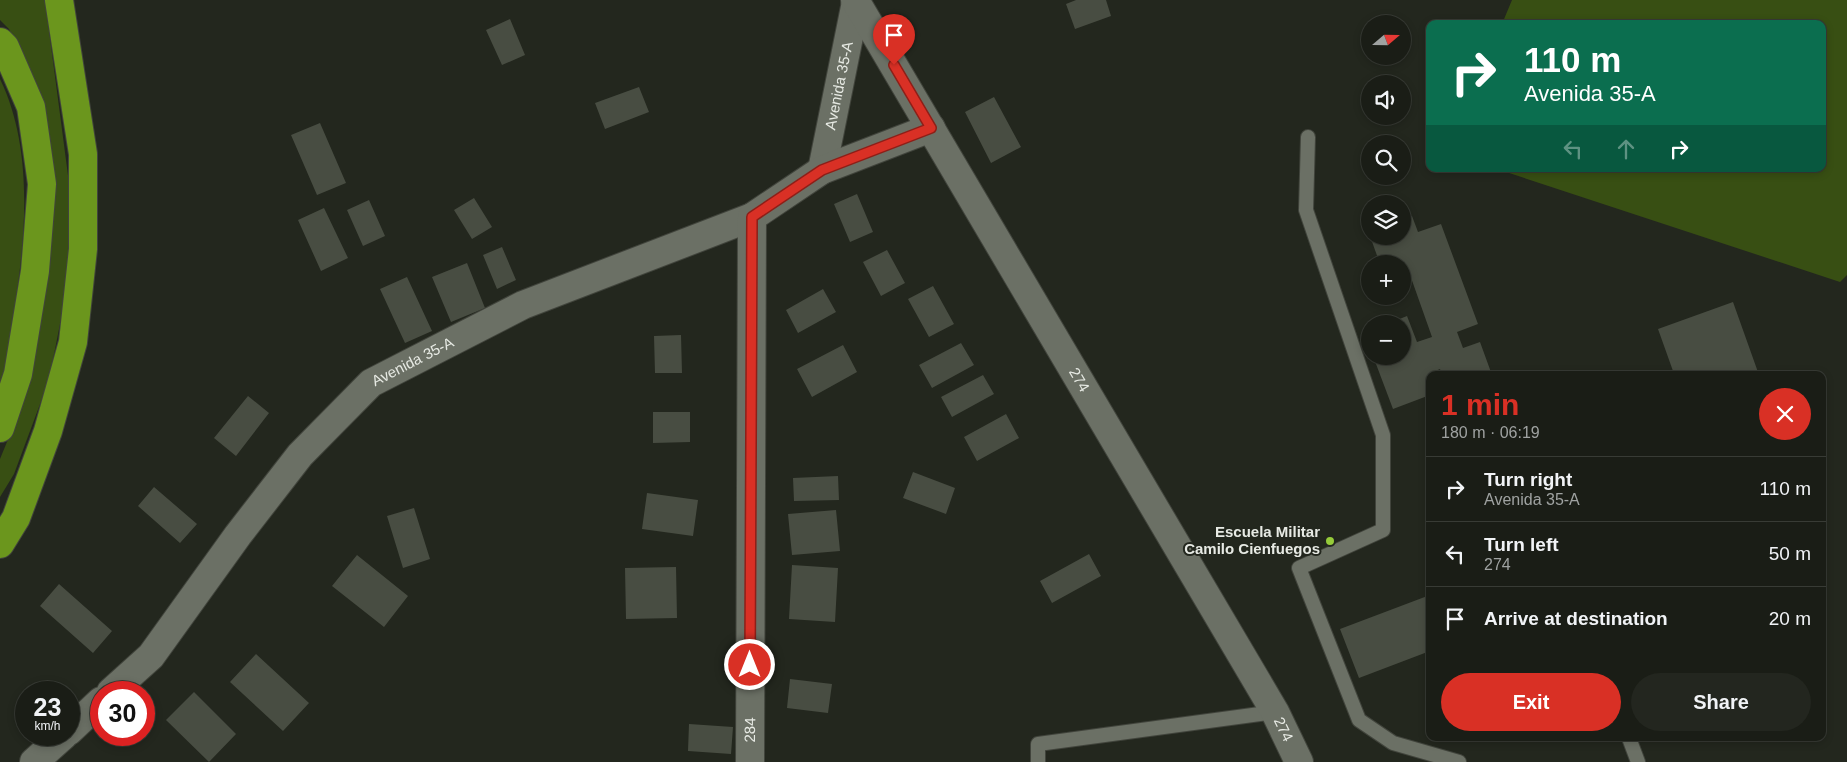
<!DOCTYPE html>
<meta charset="utf-8">
<style>
:root{--surface:#1a1d16;--page:#23261f;--text:#f1f3f6;--muted:#9fa2a1;--line:#383b35;--accent:#d93025}
body{margin:0;font-family:Arial,sans-serif;background:var(--page);color:var(--text);height:100vh;display:flex;flex-direction:column;font-size:19px;white-space:nowrap}
*{box-sizing:border-box;margin:0}
p{font-size:16px;color:var(--muted)}
.icon{flex:none;width:28px;height:28px;fill:none;stroke:currentColor;stroke-width:2;stroke-linecap:round;stroke-linejoin:round}
.map{position:relative;flex:1;overflow:hidden}
.sheet{position:absolute;left:1426px;top:371px;width:400px;height:370px;display:flex;flex-direction:column;background:var(--surface);border-radius:10px;box-shadow:0 2px 8px #0003,0 0 0 1px var(--line)}
.sheet>*{flex:none}
.banner{position:absolute;left:1426px;top:20px;width:400px;height:152px;border-radius:10px;box-shadow:0 2px 8px #0003,0 0 0 1px var(--line);background:#0b6e4f;color:#fff;overflow:hidden}
.needle{width:32px;rotate:70deg}
.controls{position:absolute;left:1361px;top:15px;display:grid;gap:10px}
.controls a{display:grid;place-items:center;width:50px;height:50px;border-radius:50%;background:var(--surface);box-shadow:0 2px 8px #0003,0 0 0 1px var(--line);font-size:25px}
.speed{position:absolute;left:15px;top:681px;display:flex;gap:10px;font-size:25px;font-weight:700;text-align:center}
.speed>*{display:grid;place-content:center;width:65px;height:65px;border-radius:50%;background:var(--surface);box-shadow:0 2px 8px #0003,0 0 0 1px var(--line);line-height:1}
.speed small{font-size:12px;font-weight:400}
.speed .limit{border:8px solid #d22;background:#fff;color:#111}
.pin{position:absolute;display:grid;place-items:center;width:42px;height:42px;color:#fff;margin:-51px -21px;border-radius:50% 50% 50% 0;rotate:-45deg;box-shadow:0 0 5px #0007}
.pin .icon{rotate:45deg}
.me{position:absolute;width:55px;margin:-28px;rotate:0deg;stroke-linejoin:round;filter:drop-shadow(0 0 4px #0008)}
.turn{display:flex;align-items:center;gap:18px;height:105px;padding:0 15px;font-size:22px}
.turn .icon{width:65px;height:65px;stroke-width:2.5}
.turn b{display:block;font-size:35px;line-height:42px}
.lanes{display:flex;align-items:center;height:48px;padding:0 15px;background:#0003;justify-content:center;gap:25px;direction:ltr}
.lanes .off{opacity:.35}
.round{display:grid;place-items:center;flex:none;width:52px;height:52px;border-radius:26px;background:var(--page)}
.headline{display:flex;align-items:center;justify-content:space-between;height:85px;padding:0 15px}
h1{font-size:30px;font-weight:700;line-height:38px;color:var(--accent)}
.primary-button{display:flex;gap:10px;margin-top:auto;padding:10px 15px}
.primary-button a{flex:1;height:58px;border-radius:30px;background:var(--accent);color:#fff;font-size:20px;font-weight:700;line-height:58px;text-align:center}
.primary-button a+a{background:var(--page);color:var(--text)}
ul{padding:0;list-style:none}
li{display:flex;align-items:center;gap:15px;height:65px;padding:0 15px;border-top:1px solid var(--line)}
li div{flex:1}
li b{display:block;font-size:19px}
li em{font-style:normal}
.map>svg:first-child{display:block}
</style>
<div class="map">
<svg width="1847" height="762" viewBox="0 0 1847 762">
<rect width="100%" height="100%" fill="#23271e"/>
<!-- green -->
<path fill="#384f13" d="M0 0H45L69 183V278L49 380 14 474 0 497V459L18 415 37 330 55 195 38 97 9 29 0 20Z
M1512 0H1847V275L1840 282 1497 169H1822V24H1502Z
M0 79C36 153 25 249 11 328 8 346 8 367 0 384Z"/>
<!-- building -->
<path fill="#484d42" d="M1076 0H1106L1111 16 1075 29 1066 4Z
M510 19 525 55 502 65 486 30Z
M639 87 649 112 605 129 595 103Z
M994 97 1021 147 991 163 965 112Z
M320 123 346 183 317 195 291 135Z
M857 194 873 232 850 242 834 204Z
M474 198 492 227 472 239 454 210Z
M369 200 385 236 363 246 347 210Z
M324 208 348 258 321 271 298 220Z
M1412 216 1418 232 1441 224 1478 324 1457 332 1463 348 1480 342 1492 375H1442L1440 369 1428 374 1430 395 1393 409 1373 356H1402V324H1387L1407 316 1417 342 1432 337 1409 272 1402 275V264H1380L1370 236H1402V220Z
M502 247 516 280 497 289 483 255Z
M887 250 905 283 881 296 863 262Z
M467 263 485 308 451 322 432 277Z
M407 277 432 331 405 343 380 289Z
M933 286 954 324 929 337 908 299Z
M823 289 836 312 798 333 786 310Z
M1733 302 1759 375H1665L1673 371 1658 329Z
M681 335 682 373H655L654 336Z
M961 343 974 365 932 388 919 365Z
M843 345 857 372 812 397 797 369Z
M983 375 994 394 952 417 941 397Z
M248 396 269 413 236 456 214 438Z
M653 412H690V442L653 443Z
M1006 414 1019 438 977 461 964 437Z
M913 472 955 488 946 514 903 498Z
M838 476 839 500 794 501 793 478Z
M154 487 197 524 180 543 138 506Z
M647 493 698 500 693 536 642 529Z
M414 508 430 559 403 568 387 516Z
M836 510 840 551 792 555 788 514Z
M1089 554 1101 576 1052 603 1040 581Z
M357 555 408 596 384 627 332 586Z
M792 565 838 568 835 622 789 619Z
M676 567 677 618 626 619 625 568Z
M59 584 112 631 93 653 40 606Z
M1430 595V651L1359 678 1340 629Z
M256 654 309 703 283 731 230 682Z
M790 679 832 684 828 713 787 708Z
M194 692 236 734 209 762 166 720Z
M689 724 733 727 731 754 688 751Z"/>
<g fill="none" stroke-linecap="round" stroke-linejoin="round">
<!-- service casing -->
<g stroke="#41443c" stroke-width="16">
<path id="service" d="M1308 137 1306 210 1383 435V530L1299 568 1359 720 1393 743 1459 762
M1629 738 1638 762
M1038 762V744L1275 712"/>
</g>
<!-- minor casing -->
<g stroke="#41443c" stroke-width="30">
<g id="minor">
<path id="s1" d="M822 170 856 2"/>
<path id="s2" d="M111 692 151 656 238 535 300 455 371 383 523 305 752 217 822 170 931 128"/>
<path d="M69 731 101 701"/>
<path d="M34 762 64 735"/>
<path id="s3" d="M750 762 752 217"/>
</g>
</g>
<!-- tertiary casing -->
<g stroke="#41443c" stroke-width="30">
<g id="tertiary">
<path id="s4" d="M855 0 1275 712 1299 762"/>
</g>
</g>
<!-- motorway casing -->
<g stroke="#41443c" stroke-width="30">
<path id="motorway" d="M0 42 5 47 31 107 42 184 35 271 18 374 0 428
M0 544 16 518 48 431 73 342 83 249V154L59 0"/>
</g>
<!-- service -->
<use href="#service" stroke="#6b7065" stroke-width="14"/>
<!-- minor -->
<use href="#minor" stroke="#6b7065" stroke-width="28"/>
<!-- tertiary -->
<use href="#tertiary" stroke="#6b7065" stroke-width="28"/>
<!-- motorway -->
<use href="#motorway" stroke="#6b961d" stroke-width="28"/>
</g>
<g fill="none" stroke-linecap="round" stroke-linejoin="round">
<!-- route casing -->
<g stroke="#8d1f18" stroke-width="12">
<path id="route" d="M750 665 752 217 822 170 931 128 894 65"/>
</g>
<!-- route -->
<use href="#route" stroke="#d93025" stroke-width="9"/>
</g>
<!-- markers -->
<circle fill="#96cc3a" stroke="#23271e" stroke-width="2" cx="1330" cy="541" r="5"/>
<g text-anchor="middle" stroke-width="4" stroke-linejoin="round" paint-order="stroke">
<!-- street labels -->
<g font-size="15" fill="#e7eae4" stroke="#23271e">
<text dy="5" stroke="none"><textPath href="#s1" startOffset="86">Avenida 35-A</textPath></text>
<text dy="5" stroke="none"><textPath href="#s2" startOffset="452">Avenida 35-A</textPath></text>
<text dy="5" stroke="none"><textPath href="#s4" startOffset="441">274</textPath></text>
<text dy="5" stroke="none"><textPath href="#s3" startOffset="32">284</textPath></text>
<text dy="5" stroke="none"><textPath href="#s4" startOffset="846">274</textPath></text>
</g>
<!-- poi labels -->
<g font-size="15" font-weight="bold" fill="#e7eae4" stroke="#23271e" text-anchor="end">
<text x="1320" y="537">Escuela Militar<tspan x="1320" dy="17">Camilo Cienfuegos</tspan></text>
</g>
</g>
</svg>
<div class="controls">
<a><svg class="needle" viewBox="-14 -14 28 28"><path d="M0-13l5 13h-10z" fill="#e53935"/><path d="M0 13l5-13h-10z" fill="#9fa2a1"/></svg></a>
<a><svg class="icon" aria-label="sound" viewBox="0 0 24 24"><path d="M4 9h4l5-4v14l-5-4H4zM17 9q2 3 0 6"/></svg></a>
<a><svg class="icon" aria-label="search" viewBox="0 0 24 24"><circle cx="10" cy="10" r="6"/><path d="M15 15l6 6"/></svg></a>
<a><svg class="icon" aria-label="layers" viewBox="0 0 24 24"><path d="M12 4l9 5-9 5-9-5zM3 14l9 5 9-5"/></svg></a>
<a>+</a>
<a>−</a>
</div>
<div class="speed"><div>23<small>km/h</small></div><div class="limit">30</div></div>
<div class="pin" style="left:894px;top:65px;background:#d93025"><svg class="icon" aria-label="arrive" viewBox="0 0 24 24"><path d="M6 21V4h12l-3 4 3 4H6"/></svg></div>
<svg class="me" style="left:750px;top:665px" viewBox="-20 -20 40 40"><circle r="17" fill="#d93025" stroke="#fff" stroke-width="3"/><path d="M0-11L8 9 0 5-8 9z" fill="#fff"/></svg>
<div class="banner">
<div class="turn"><svg class="icon" aria-label="right" viewBox="0 0 24 24"><path d="M7 20v-9h11M14 6l5 5-5 5"/></svg><div><b>110 m</b>Avenida 35-A</div></div>
<div class="lanes"><svg class="icon off" aria-label="left" viewBox="0 0 24 24"><path d="M17 20v-9H6M10 6l-5 5 5 5"/></svg><svg class="icon off" aria-label="ahead" viewBox="0 0 24 24"><path d="M12 20V5M6 11l6-6 6 6"/></svg><svg class="icon" aria-label="right" viewBox="0 0 24 24"><path d="M7 20v-9h11M14 6l5 5-5 5"/></svg></div>
</div>
<section class="sheet">
<div class="headline"><div><h1>1 min</h1><p>180 m · 06:19</p></div><a class="round" style="background:#d93025;color:#fff"><svg class="icon" aria-label="close" viewBox="0 0 24 24"><path d="M6 6l12 12M18 6L6 18"/></svg></a></div>
<ul>
<li><svg class="icon" aria-label="right" viewBox="0 0 24 24"><path d="M7 20v-9h11M14 6l5 5-5 5"/></svg><div><b>Turn right</b><p>Avenida 35-A</p></div><em>110 m</em></li>
<li><svg class="icon" aria-label="left" viewBox="0 0 24 24"><path d="M17 20v-9H6M10 6l-5 5 5 5"/></svg><div><b>Turn left</b><p>274</p></div><em>50 m</em></li>
<li><svg class="icon" aria-label="arrive" viewBox="0 0 24 24"><path d="M6 21V4h12l-3 4 3 4H6"/></svg><div><b>Arrive at destination</b></div><em>20 m</em></li>
</ul>
<div class="primary-button"><a>Exit</a><a>Share</a></div>
</section>
</div>
